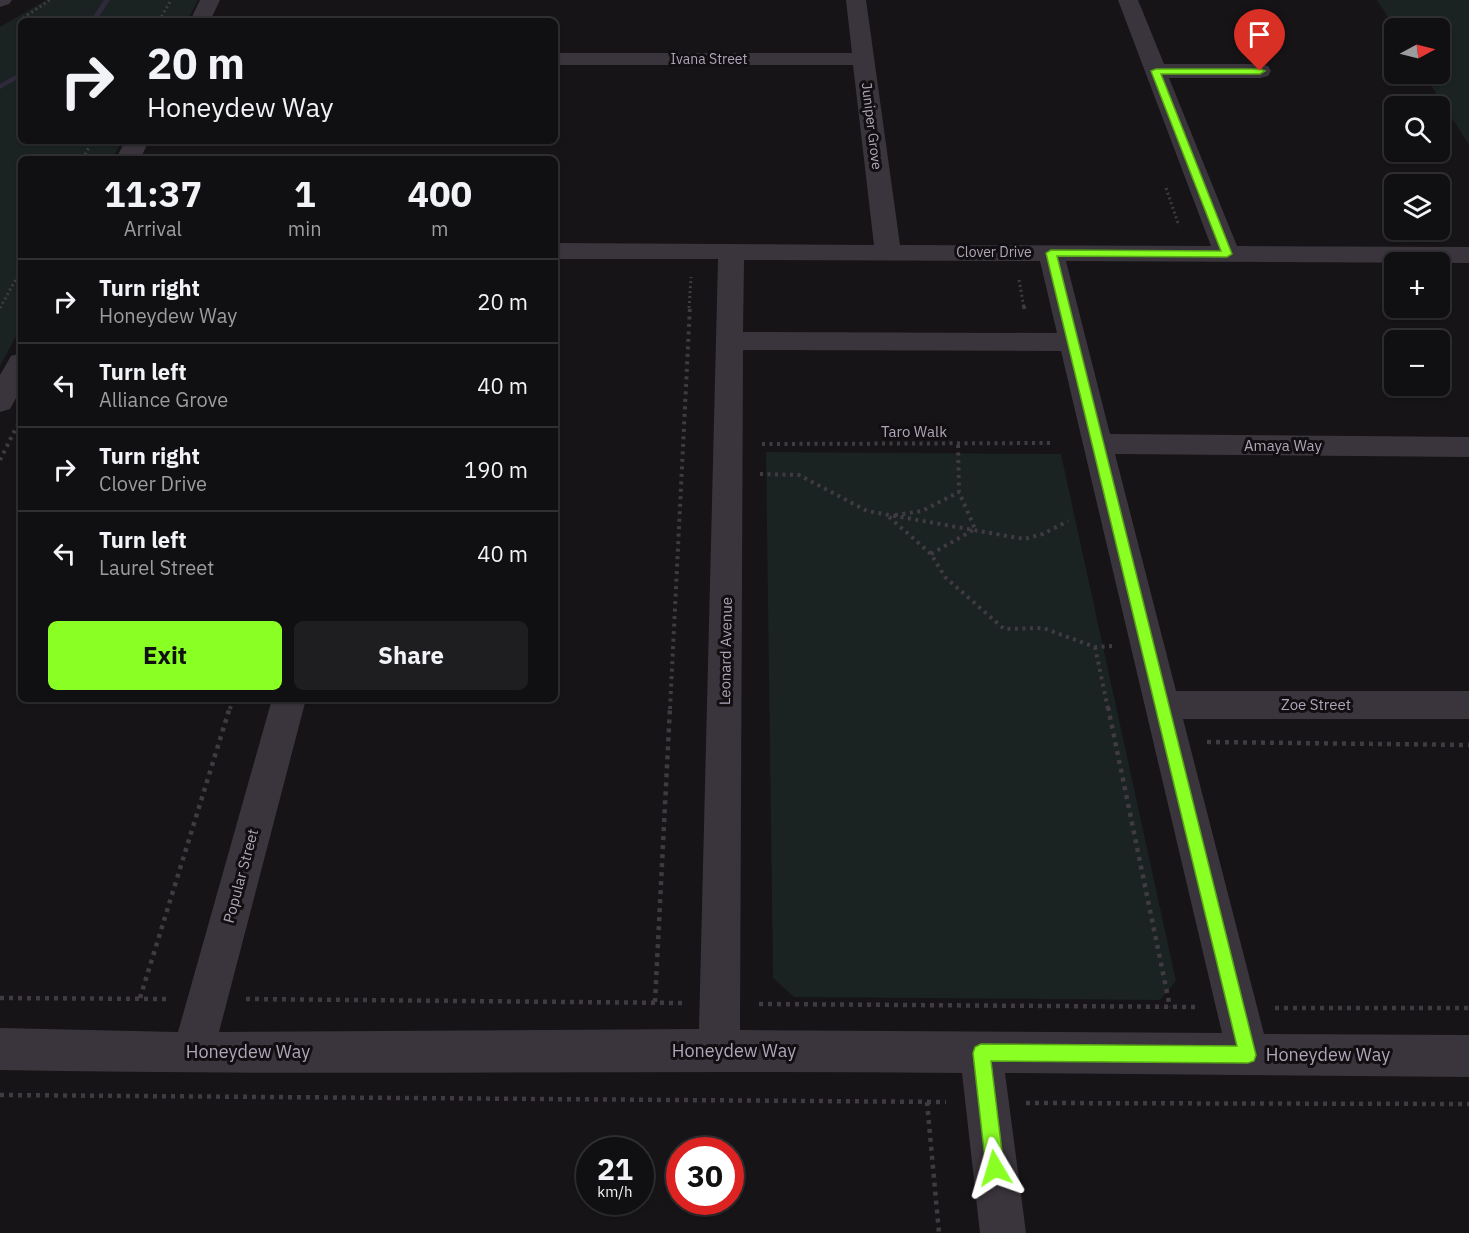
<!DOCTYPE html>
<meta charset="utf-8">
<style>
:root{--surface:#100f11;--page:#1e1d1f;--text:#f1f3f6;--muted:#9c9c9f;--line:#302f31;--accent:#89ff24}
body{margin:0;font-family:"IBM Plex Sans",sans-serif;background:var(--page);color:var(--text);height:100vh;display:flex;flex-direction:column;font-size:22px;white-space:nowrap}
*{box-sizing:border-box;margin:0}
p{font-size:20px;color:var(--muted)}
.icon{flex:none;width:33px;height:33px;fill:none;stroke:currentColor;stroke-width:2;stroke-linecap:round;stroke-linejoin:round}
.map{position:relative;flex:1;overflow:hidden}
.side{position:absolute;left:18px;top:156px;width:540px;height:546px;display:flex;flex-direction:column;background:var(--surface);border-radius:9px;box-shadow:0 2px 4px #0004,0 0 0 2px var(--line)}
.side>*{flex:none}
.hud{position:absolute;left:18px;top:18px;width:540px;height:126px;border-radius:9px;box-shadow:0 2px 4px #0004,0 0 0 2px var(--line);background:#100f11;color:var(--text);overflow:hidden}
.needle{width:39px;rotate:83deg}
.controls{position:absolute;left:1384px;top:18px;display:grid;gap:12px}
.controls a{display:grid;place-items:center;width:66px;height:66px;border-radius:9px;background:var(--surface);box-shadow:0 2px 4px #0004,0 0 0 2px var(--line);font-size:30px}
.speed{position:absolute;left:576px;top:1137px;display:flex;gap:12px;font-size:30px;font-weight:700;text-align:center}
.speed>*{display:grid;place-content:center;width:78px;height:78px;border-radius:50%;background:var(--surface);box-shadow:0 2px 4px #0004,0 0 0 2px var(--line);line-height:1}
.speed small{font-size:15px;font-weight:400}
.speed .limit{border:9px solid #d22;background:#fff;color:#111}
.pin{position:absolute;display:grid;place-items:center;width:51px;height:51px;color:#fff;margin:-62px -26px;border-radius:50% 50% 50% 0;rotate:-45deg;box-shadow:0 0 6px #0007}
.pin .icon{rotate:45deg}
.me{position:absolute;width:66px;margin:-33px;rotate:353deg;stroke-linejoin:round;filter:drop-shadow(0 0 4px #0008)}
.turn{display:flex;align-items:center;gap:21px;height:126px;padding:0 30px;font-size:27px}
.turn .icon{width:78px;height:78px;stroke-width:2.5}
.turn b{display:block;font-size:42px;line-height:51px}
.eta{display:flex;justify-content:space-evenly;align-items:center;height:102px;text-align:center}
.eta b{font-size:36px;font-weight:700;line-height:42px}
.primary-button{display:flex;gap:12px;margin-top:auto;padding:12px 30px}
.primary-button a{flex:1;height:69px;border-radius:9px;background:var(--accent);color:#111;font-size:24px;font-weight:700;line-height:69px;text-align:center}
.primary-button a+a{background:var(--page);color:var(--text)}
ul{padding:0;list-style:none}
li{display:flex;align-items:center;gap:18px;height:84px;padding:0 30px;border-top:2px solid var(--line)}
li div{flex:1}
li b{display:block;font-size:22px}
li em{font-style:normal}
.map>svg:first-child{display:block}
</style>
<div class="map">
<svg width="1469" height="1233" viewBox="0 0 1469 1233">
<rect width="100%" height="100%" fill="#161417"/>
<!-- green -->
<path fill="#1a2222" d="M46 0H198L187 21H21V141H122L112 159H21V327L0 366V27Z
M1377 0H1469V145L1424 74H1440V28H1395Z
M766 452 1061 454 1176 981 1160 1000 794 997 773 978Z"/>
<g fill="none" stroke-linecap="round" stroke-linejoin="round">
<!-- stream -->
<path fill="#2f293c" fill-rule="evenodd" d="M104 0H110L96 21H90Z
M21 72V77L0 89V84Z"/>
<!-- path-far2 -->
<path stroke="#403b43" stroke-width="3" stroke-dasharray="2 3" stroke-linecap="butt" d="M23 18 50 0
M159 21 171 0
M83 159 92 141
M1166 188 1179 226
M1019 280 1024 308
M0 308 21 270
M689 308 691 277"/>
<!-- path-far1 -->
<path stroke="#403b43" stroke-width="4" stroke-dasharray="3 4.5" stroke-linecap="butt" d="M1024 306 1025 313
M762 444 1052 443
M0 460 17 426
M760 474 799 475 867 511 1024 539 1043 534 1068 521
M895 515 922 511 959 492
M889 517 931 554 945 577 1004 629 1043 628 1095 647 1113 646
M931 554 975 529 959 492 958 444
M1095 647 1108 709
M230 709 233 699
M670 709 690 306"/>
<!-- path -->
<path stroke="#403b43" stroke-width="4.5" stroke-dasharray="4 5" stroke-linecap="butt" d="M1108 707 1170 1007
M1207 742 1469 745
M0 998 169 999
M140 998 230 707
M246 999 682 1003
M655 1002 670 707
M759 1004 1198 1007
M1275 1008H1469
M0 1095 946 1102
M927 1102 939 1233
M1026 1103 1469 1104"/>
<!-- minor -->
<path fill="#3a353c" fill-rule="evenodd" d="M0 0H12L9 4 0 7Z
M200 0H220L210 21H190Z
M846 0H866L900 245 1211 246 1118 0H1138L1164 64H1260L1268 66 1271 71 1268 76 1260 78H1169L1237 246 1469 247V263L1066 261 1110 434 1469 437V457L1115 454 1176 691H1469V719H1183L1264 1034 1469 1035V1077L1005 1073 1026 1233H980L962 1073C641 1070 321 1076 0 1070V1028L178 1032 272 699H306L219 1032 699 1029 718 259H555V243L874 245 853 65H555V53H852ZM744 260 1040 261 1057 333 743 332ZM743 350 1061 351 1222 1033 740 1030Z
M125 141H149L140 159H116Z
M21 353V389L10 409 0 412V375L11 356Z"/>
</g>
<!-- route -->
<path fill="#89ff24" stroke="#59a617" stroke-width="1.5" d="M1156 69H1260L1265 71 1260 74H1161L1232 254 1227 257 1057 256 1256 1055 1254 1061 1248 1063 991 1061 1004 1168 1002 1174 995 1177 989 1174 986 1168 973 1053 975 1047 981 1044 1237 1046 1046 253 1051 250 1221 251 1151 71Z"/>
<g text-anchor="middle" stroke-width="6" stroke-linejoin="round" paint-order="stroke">
<!-- far-street labels -->
<g font-size="14" fill="#b0a5b8" stroke="#110f12">
<text x="709" y="64">Ivana Street</text>
<text transform="translate(872 126) rotate(83)" y="5">Juniper Grove</text>
<text x="994" y="257">Clover Drive</text>
</g>
<!-- street labels -->
<g font-size="15" fill="#b0a5b8" stroke="#110f12">
<text x="914" y="437">Taro Walk</text>
<text x="1283" y="451">Amaya Way</text>
<text transform="translate(726 651) rotate(-89)" y="5">Leonard Avenue</text>
<text x="1316" y="710">Zoe Street</text>
<text transform="translate(241 876) rotate(-75)" y="5">Popular Street</text>
</g>
<!-- near-street labels -->
<g font-size="18" fill="#b0a5b8" stroke="#110f12">
<text x="734" y="1057">Honeydew Way</text>
<text x="248" y="1058">Honeydew Way</text>
<text x="1328" y="1061">Honeydew Way</text>
</g>
</g>
</svg>
<div class="controls">
<a><svg class="needle" viewBox="-14 -14 28 28"><path d="M0-13l5 13h-10z" fill="#e53935"/><path d="M0 13l5-13h-10z" fill="#9c9c9f"/></svg></a>
<a><svg class="icon" aria-label="search" viewBox="0 0 24 24"><circle cx="10" cy="10" r="6"/><path d="M15 15l6 6"/></svg></a>
<a><svg class="icon" aria-label="layers" viewBox="0 0 24 24"><path d="M12 4l9 5-9 5-9-5zM3 14l9 5 9-5"/></svg></a>
<a>+</a>
<a>−</a>
</div>
<div class="speed"><div>21<small>km/h</small></div><div class="limit">30</div></div>
<div class="pin" style="left:1260px;top:71px;background:#d93025"><svg class="icon" aria-label="arrive" viewBox="0 0 24 24"><path d="M6 21V4h12l-3 4 3 4H6"/></svg></div>
<svg class="me" style="left:995px;top:1168px" viewBox="-20 -20 40 40"><path d="M0-17L14 15 0 8-14 15z" fill="#89ff24" stroke="#fff" stroke-width="4"/></svg>
<div class="hud">
<div class="turn"><svg class="icon" aria-label="right" viewBox="0 0 24 24"><path d="M7 20v-9h11M14 6l5 5-5 5"/></svg><div><b>20 m</b>Honeydew Way</div></div>
</div>
<section class="side">
<div class="eta">
<div><b>11:37</b><p>Arrival</p></div>
<div><b>1</b><p>min</p></div>
<div><b>400</b><p>m</p></div>
</div>
<ul>
<li><svg class="icon" aria-label="right" viewBox="0 0 24 24"><path d="M7 20v-9h11M14 6l5 5-5 5"/></svg><div><b>Turn right</b><p>Honeydew Way</p></div><em>20 m</em></li>
<li><svg class="icon" aria-label="left" viewBox="0 0 24 24"><path d="M17 20v-9H6M10 6l-5 5 5 5"/></svg><div><b>Turn left</b><p>Alliance Grove</p></div><em>40 m</em></li>
<li><svg class="icon" aria-label="right" viewBox="0 0 24 24"><path d="M7 20v-9h11M14 6l5 5-5 5"/></svg><div><b>Turn right</b><p>Clover Drive</p></div><em>190 m</em></li>
<li><svg class="icon" aria-label="left" viewBox="0 0 24 24"><path d="M17 20v-9H6M10 6l-5 5 5 5"/></svg><div><b>Turn left</b><p>Laurel Street</p></div><em>40 m</em></li>
</ul>
<div class="primary-button"><a>Exit</a><a>Share</a></div>
</section>
</div>
